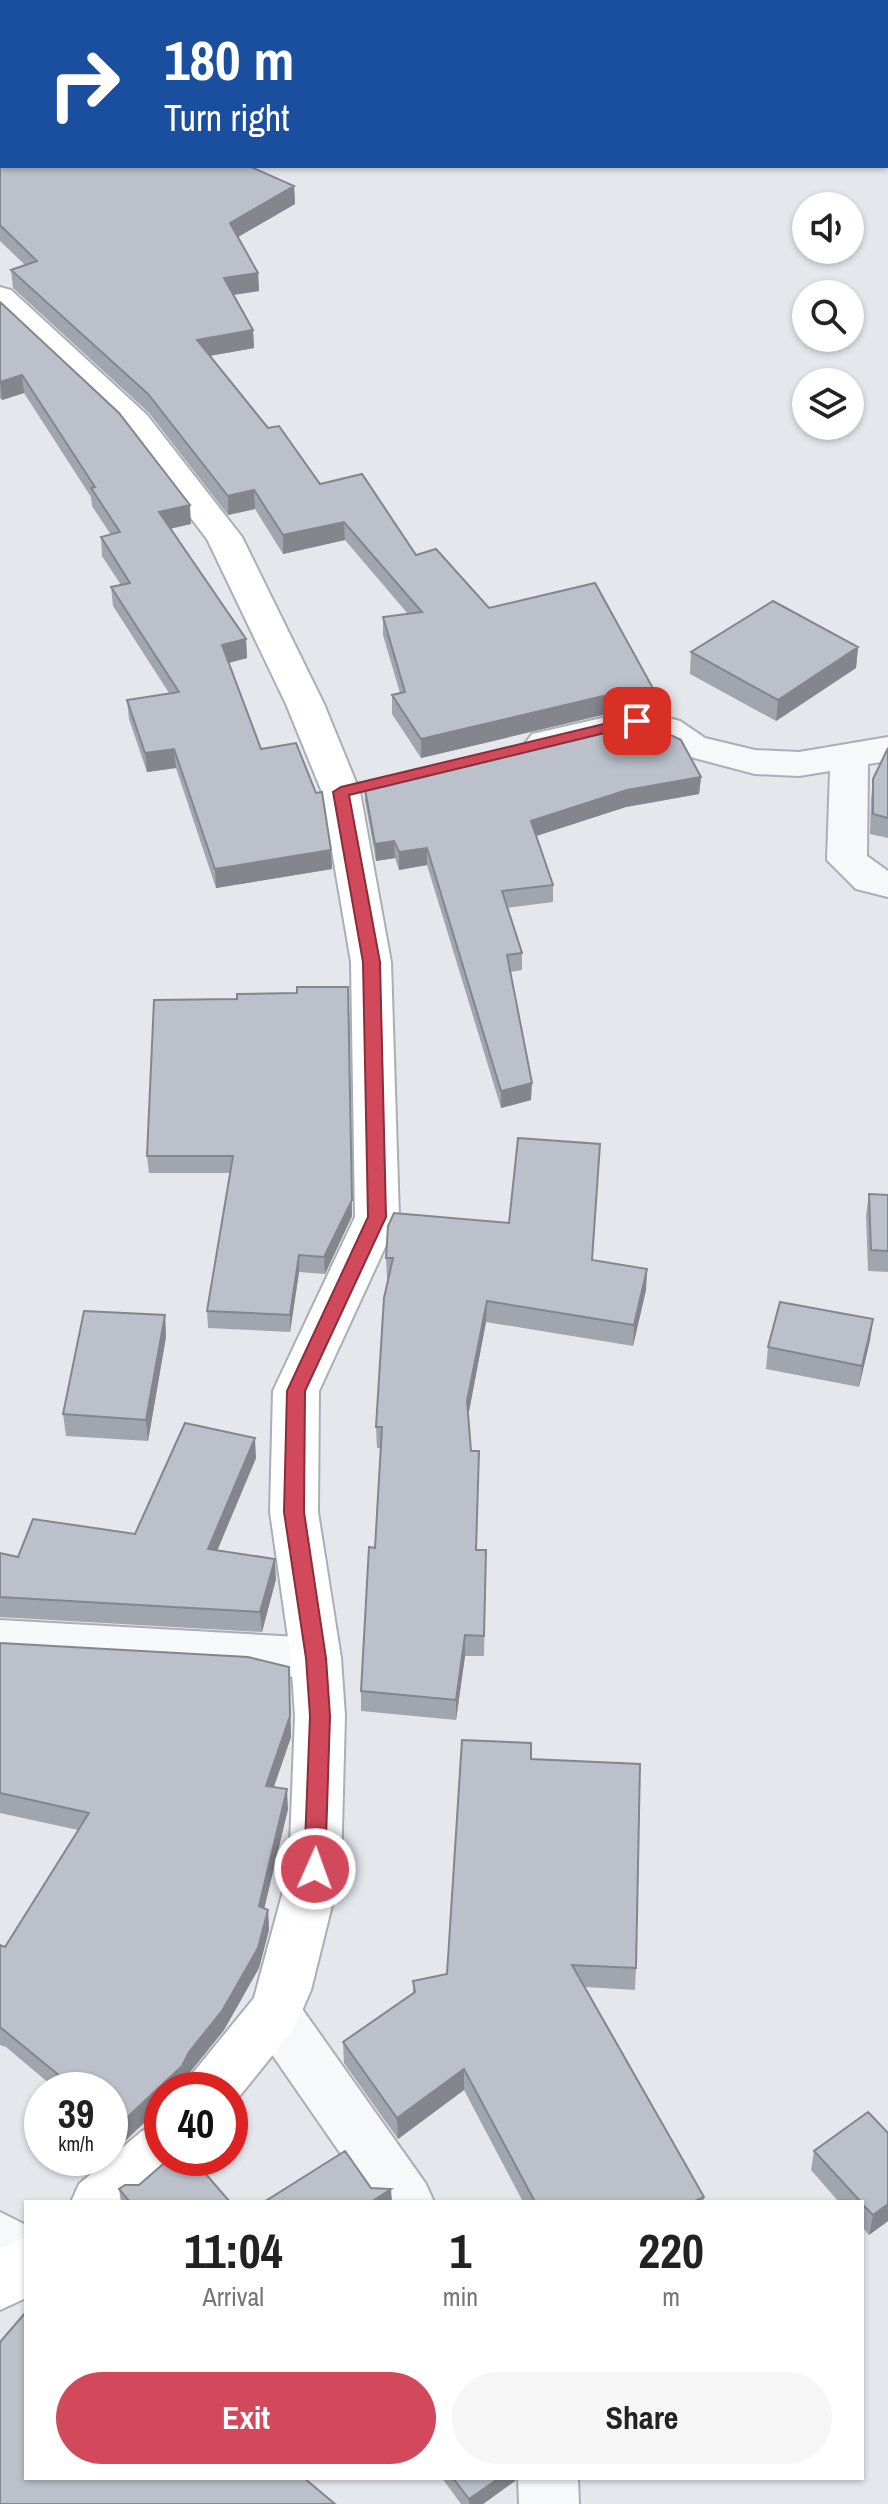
<!DOCTYPE html>
<style>
:root{--surface:#fff;--page:#f6f6f6;--text:#222;--muted:#767676;--accent:#d1495b}
body{margin:0;font-family:"Archivo Narrow",sans-serif;background:var(--page);color:var(--text);height:100vh;display:flex;flex-direction:column;font-size:30px;white-space:nowrap}
*{box-sizing:border-box;margin:0}
p{font-size:26px;color:var(--muted)}
.icon{flex:none;width:44px;height:44px;fill:none;stroke:currentColor;stroke-width:2;stroke-linecap:round;stroke-linejoin:round}
.map{position:relative;flex:1;overflow:hidden}
.panel{position:absolute;left:24px;top:2200px;width:840px;height:280px;display:flex;flex-direction:column;background:var(--surface);border-radius:0px;box-shadow:0 2px 6px #0004}
.panel>*{flex:none}
.hud{position:absolute;left:0px;top:0px;width:888px;height:168px;box-shadow:0 2px 6px #0004;background:#1a4fa0;color:#fff;overflow:hidden}
.fabs{position:absolute;left:792px;top:192px;display:grid;gap:16px}
.fabs a{display:grid;place-items:center;width:72px;height:72px;border-radius:50%;background:var(--surface);box-shadow:0 2px 6px #0004;font-size:40px}
.speed{position:absolute;left:24px;top:2072px;display:flex;gap:16px;font-size:40px;font-weight:700;text-align:center}
.speed>*{display:grid;place-content:center;width:104px;height:104px;border-radius:50%;background:var(--surface);box-shadow:0 2px 6px #0004;line-height:1}
.speed small{font-size:20px;font-weight:400}
.speed .limit{border:12px solid #d22;background:#fff;color:#111}
.pin{position:absolute;display:grid;place-items:center;width:68px;height:68px;color:#fff;margin:-34px;border-radius:16px;box-shadow:0 4px 12px #0006}
.me{position:absolute;width:88px;margin:-44px;rotate:2deg;stroke-linejoin:round;filter:drop-shadow(0 0 6px #0008)}
.turn{display:flex;align-items:center;gap:28px;height:168px;padding:0 32px;font-size:36px}
.turn .icon{width:104px;height:104px;stroke-width:2.5}
.turn b{display:block;font-size:56px;line-height:68px}
.eta{display:flex;justify-content:space-evenly;align-items:center;height:136px;text-align:center}
.eta b{font-size:48px;font-weight:800;line-height:56px}
.primary-button{display:flex;gap:16px;margin-top:auto;padding:16px 32px}
.primary-button a{flex:1;height:92px;border-radius:48px;background:var(--accent);color:#fff;font-size:32px;font-weight:800;line-height:92px;text-align:center}
.primary-button a+a{background:var(--page);color:var(--text)}
.map>svg:first-child{display:block}
</style>
<div class="map">
<svg width="888" height="2504" viewBox="0 0 888 2504">
<rect width="100%" height="100%" fill="#e4e7ec"/>
<g fill="none" stroke-linecap="round" stroke-linejoin="round">
<!-- street casing -->
<g stroke="#a9aeb7" stroke-width="4">
<path id="street" d="M637 710 680 721 705 738 755 750 799 752 888 737V761L868 764 867 856 888 871V897L856 889 827 860 830 771 799 776 755 774 679 754 654 737 637 733 545 754 532 750 526 742 532 734Z
M0 1620 316 1638 333 1644 341 1658 333 1672 316 1678 0 1660Z
M274 1990 293 1996 426 2184 434 2202H374L255 2030 247 2013 255 1996Z
M0 2212 26 2225V2285L0 2273Z
M518 2478H578L579 2504H519Z"/>
</g>
<!-- secondary casing -->
<g stroke="#a9aeb7" stroke-width="4">
<path id="secondary" d="M0 287 11 290 147 415 242 537 324 704 360 792 391 962 399 1217 319 1391 318 1512 341 1658 345 1716 341 1869 311 1990 301 2013 293 2030 230 2108V2090H185L193 2073 254 1998 289 1869 295 1716 291 1658 270 1512 273 1391 355 1217 351 962 322 792 286 704 207 539 123 429 0 314Z
M162 2124V2158H185L182 2167 140 2202H71L79 2184 142 2131Z
M26 2237V2298L0 2310V2249Z"/>
</g>
<!-- street -->
<use href="#street" fill="#f7f8fa" fill-rule="evenodd"/>
<!-- secondary -->
<use href="#secondary" fill="#fff" fill-rule="evenodd"/>
</g>
<!-- wall -->
<path fill="#a1a5ae" d="M0 103 294 186 295 204 238 237 258 273 259 291 233 295 253 330 254 348 209 356 268 428 320 484 489 608 655 692 654 711 636 707 421 758 392 714V695L400 693 383 635V617L408 614 345 540 283 554 255 509 228 515 149 413 13 288 11 270 25 265 0 241Z
M0 302 191 524 171 528 246 639 247 658 229 663 261 749 331 850 332 869 216 888 176 768 147 772 129 719 127 700 169 693 113 606 111 587 121 585 102 556 101 537 111 535 92 506 91 497 24 393 2 400 0 398Z
M858 647 856 668 776 721 690 674 691 652Z
M888 748V838L870 834 871 799 873 779Z
M701 777 699 794 626 807 536 836 553 885V902L507 908 522 953V970L510 972 531 1100 501 1108 427 865 399 870 395 858 376 861 365 801 364 784Z
M154 1000 352 1216 325 1274 299 1272 290 1332 208 1328 207 1311 230 1173H149L147 1156Z
M869 1194 888 1195V1272L868 1271 866 1215Z
M386 1258 593 1260 647 1269 646 1290 633 1346 486 1322 468 1416 476 1550H486L484 1656H465L456 1720 361 1711V1691L375 1548 381 1448H377L376 1427 388 1279H387Z
M165 1315 166 1337 148 1441 66 1436 63 1414Z
M873 1319 870 1340 859 1387 766 1369 768 1347Z
M256 1458 217 1551 276 1579 262 1632 0 1617V1553L18 1557 135 1534Z
M0 1643 289 1667 291 1737 274 1787 288 1809 264 1909 268 1910 269 1930 259 1968 224 2030 191 2071 184 2085 179 2090H162L122 2144 110 2134V2090H57L6 2047 0 2045V1945L5 1947 78 1830 0 1813Z
M531 1759 636 1968 635 1990 585 1987 704 2197V2202H523L464 2090 398 2139 344 2063 343 2042 413 1993V1981L447 1974Z
M888 2133V2221L869 2235 862 2227V2202H839L811 2170 814 2151Z
M119 2189 230 2202H121Z
M442 2478H516L515 2481 483 2504H461Z"/>
<!-- shaded-wall -->
<path fill="#83868d" d="M294 186 295 204 231 241 230 223Z
M258 273 259 291 225 296 224 278Z
M253 330 254 348 198 358 197 340Z
M22 375 24 393 2 400 0 382Z
M254 490 255 509 228 515V496Z
M190 505 191 524 161 531 159 512Z
M344 522 345 540 283 554V535Z
M246 639 247 658 223 664 222 645Z
M858 647 856 668 776 721 778 700Z
M637 688 636 707 421 758V739Z
M174 749 176 768 147 772 145 753Z
M701 777 699 794 626 807 530 838 531 821 627 790Z
M394 841 395 858 376 861 375 844Z
M427 848V865L399 870V852Z
M331 850 332 869 216 888 215 869Z
M349 1004 352 1216 325 1274 324 1257Z
M532 1083 531 1100 501 1108V1091Z
M299 1255V1272L290 1332V1315Z
M647 1269 646 1290 633 1346 634 1325Z
M487 1301 486 1322 467 1422V1401Z
M165 1315 166 1337 148 1441 146 1420Z
M873 1319 870 1340 859 1387 862 1366Z
M255 1438 256 1458 209 1570 208 1549Z
M275 1559 276 1579 262 1632 260 1612Z
M465 1635V1656L456 1720V1700Z
M289 1667 291 1737 267 1806 266 1786Z
M287 1789 288 1809 260 1926 259 1906Z
M268 1910 269 1930 259 1968 224 2030 191 2071 184 2085 179 2090H162V2106L122 2144 119 2125Z
M464 2069V2090L398 2139 397 2118Z
M391 2189 392 2202H371Z
M888 2204V2221L869 2235 873 2215Z
M499 2478H516L515 2481 483 2504H469V2499Z"/>
<!-- building -->
<path fill="#bbc0ca" stroke="#83868d" stroke-width="2" d="M0 0H59L61 2H2V16L0 15Z
M0 103H2V166H249L294 186 230 223 258 273 224 278 253 330 197 340 268 428 279 426 320 484 362 474 416 555 436 549 489 608 595 583 655 692 637 688 421 739 392 695 405 692 383 617 422 612 344 522 283 535 254 490 228 496 148 394 11 270 37 261 0 225Z
M0 302 119 413 190 505 159 512 246 639 222 645 261 749 296 743 316 793 322 792 331 850 215 869 174 749 145 753 127 700 179 692 111 587 130 583 101 537 120 532 91 488 95 487 22 375 0 382Z
M773 601 858 647 778 700 691 652Z
M638 719 681 740 701 777 627 790 531 821 553 885 502 891 522 953 507 955 532 1083 501 1091 427 848 399 852 394 841 375 844 364 784Z
M888 748V818L873 814V779Z
M297 987H348L352 1200 324 1257 299 1255 290 1315 207 1311 233 1156H147L154 1000 237 999V994L297 993Z
M518 1138 600 1144 592 1260 647 1269 634 1325 487 1301 467 1401 471 1451H479L476 1550H486L484 1636 465 1635 456 1700 361 1691 369 1547 375 1548 382 1427H376L384 1298 393 1258H386L388 1226 394 1213 509 1223Z
M869 1194 888 1195V1251L871 1250Z
M780 1302 873 1319 862 1366 768 1347Z
M84 1311 165 1315 146 1420 63 1414Z
M185 1423 255 1438 208 1549 275 1559 260 1612 0 1597V1553L18 1557 33 1519 135 1534Z
M0 1643 248 1657 289 1667 290 1716 266 1786 287 1789 259 1906 268 1910 258 1948 222 2011 189 2052 182 2066 119 2125 110 2117V2090H77L0 2027V1945L5 1947 89 1813 0 1793Z
M462 1740 531 1743V1759L640 1764 636 1968 572 1965 704 2197 693 2202H535L464 2069 397 2118 343 2042 415 1992 413 1981 447 1974Z
M868 2112 888 2133V2204L873 2215 862 2204V2202H861L814 2151Z
M345 2151 371 2188 391 2189 371 2202H264Z
M170 2158H192L230 2202H130L119 2189 125 2185H139Z
M26 2312V2478H304L335 2504H0V2342Z
M453 2478H499L469 2499Z"/>
<!-- route -->
<path fill="#d1495b" stroke="#882f3b" stroke-width="2" d="M637 716 642 717V724L349 795 380 962 386 1217 305 1391 304 1512 326 1658 330 1716 325 1869 322 1876 315 1878 307 1876 304 1869 310 1716 306 1658 284 1512 287 1391 368 1217 363 962 333 792 341 787Z"/>
</svg>
<div class="fabs">
<a><svg class="icon" aria-label="sound" viewBox="0 0 24 24"><path d="M4 9h4l5-4v14l-5-4H4zM17 9q2 3 0 6"/></svg></a>
<a><svg class="icon" aria-label="search" viewBox="0 0 24 24"><circle cx="10" cy="10" r="6"/><path d="M15 15l6 6"/></svg></a>
<a><svg class="icon" aria-label="layers" viewBox="0 0 24 24"><path d="M12 4l9 5-9 5-9-5zM3 14l9 5 9-5"/></svg></a>
</div>
<div class="speed"><div>39<small>km/h</small></div><div class="limit">40</div></div>
<div class="pin" style="left:637px;top:721px;background:#d93025"><svg class="icon" aria-label="arrive" viewBox="0 0 24 24"><path d="M6 21V4h12l-3 4 3 4H6"/></svg></div>
<svg class="me" style="left:315px;top:1869px" viewBox="-20 -20 40 40"><circle r="17" fill="#d1495b" stroke="#fff" stroke-width="3"/><path d="M0-11L8 9 0 5-8 9z" fill="#fff"/></svg>
<div class="hud">
<div class="turn"><svg class="icon" aria-label="right" viewBox="0 0 24 24"><path d="M7 20v-9h11M14 6l5 5-5 5"/></svg><div><b>180 m</b>Turn right</div></div>
</div>
<section class="panel">
<div class="eta">
<div><b>11:04</b><p>Arrival</p></div>
<div><b>1</b><p>min</p></div>
<div><b>220</b><p>m</p></div>
</div>
<div class="primary-button"><a>Exit</a><a>Share</a></div>
</section>
</div>
